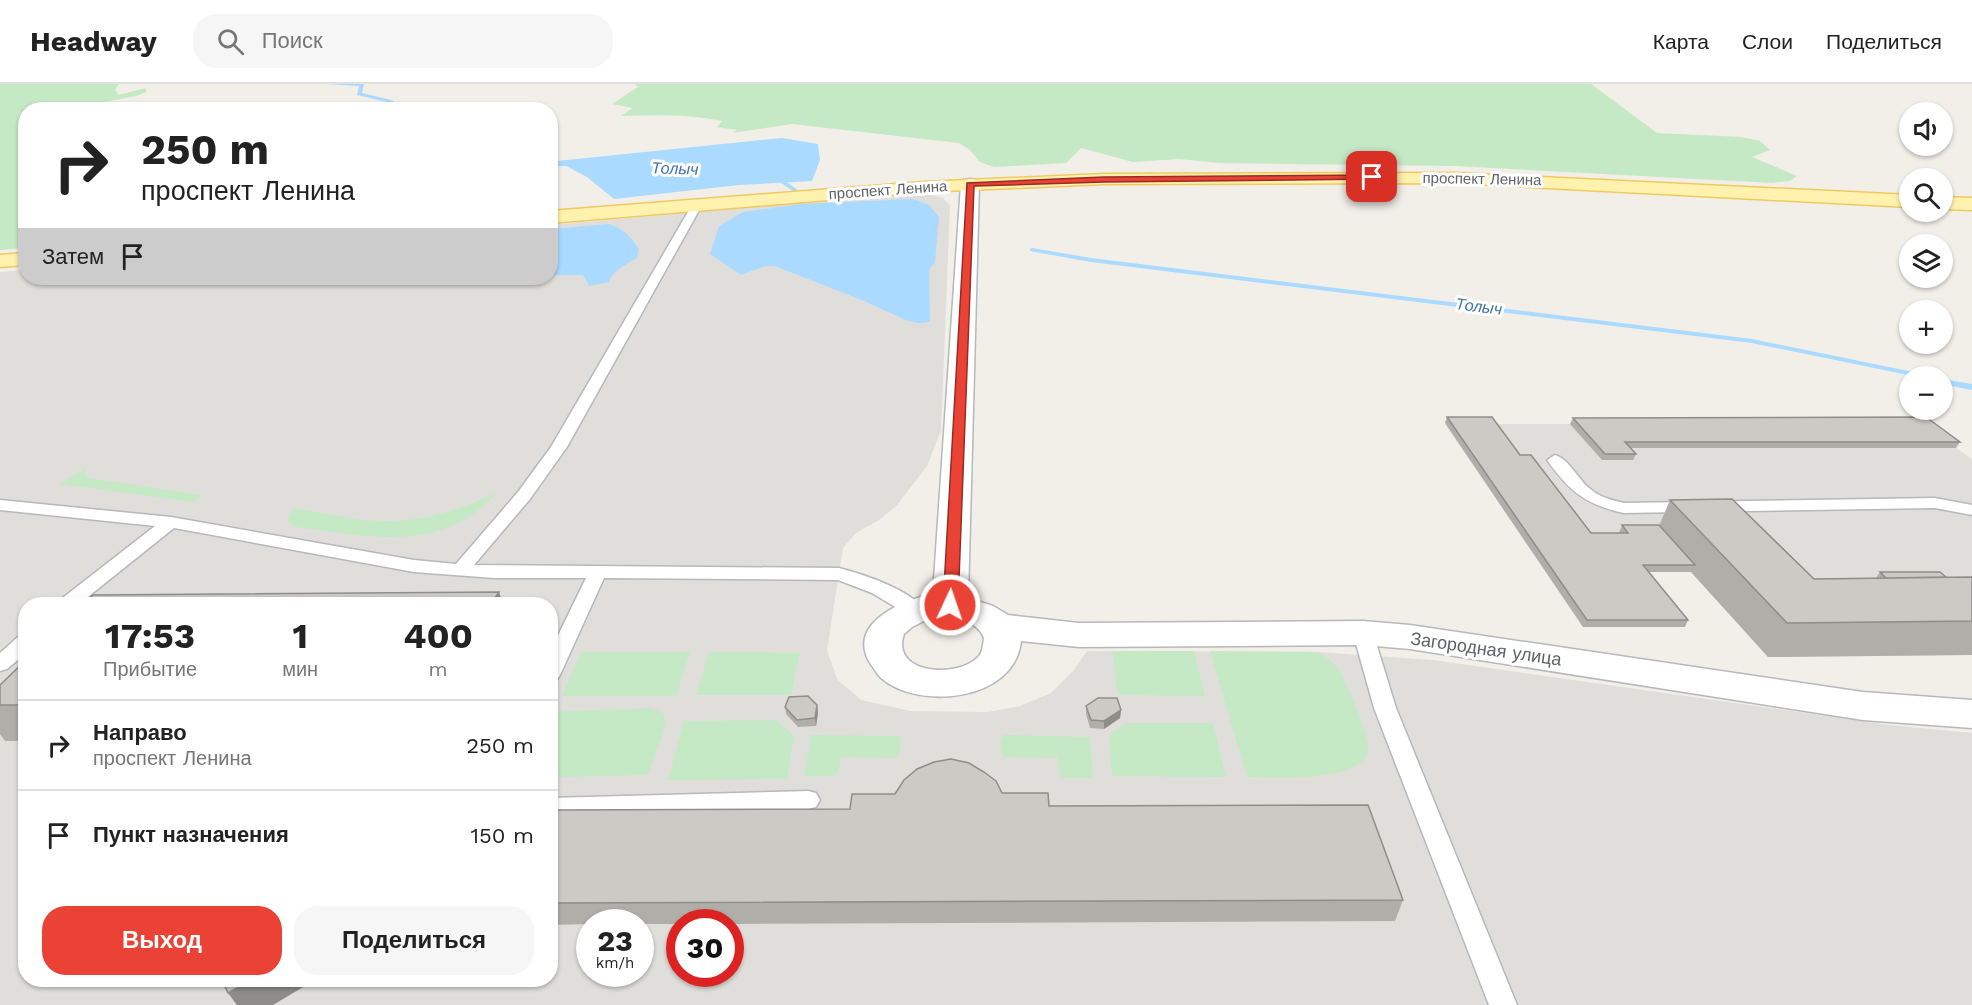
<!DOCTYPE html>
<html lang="ru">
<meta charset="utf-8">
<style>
:root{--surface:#fff;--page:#f6f6f6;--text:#222;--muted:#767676;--line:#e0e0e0;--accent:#ea4335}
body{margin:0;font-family:"Work Sans",sans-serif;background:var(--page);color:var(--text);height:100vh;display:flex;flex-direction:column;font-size:22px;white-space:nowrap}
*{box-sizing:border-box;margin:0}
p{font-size:20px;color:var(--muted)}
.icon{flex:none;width:33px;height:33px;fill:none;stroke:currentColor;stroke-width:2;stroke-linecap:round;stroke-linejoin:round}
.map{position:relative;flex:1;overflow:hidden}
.details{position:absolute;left:18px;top:513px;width:540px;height:390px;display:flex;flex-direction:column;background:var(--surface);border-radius:24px;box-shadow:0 2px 4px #0004}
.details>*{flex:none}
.guide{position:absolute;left:18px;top:18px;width:540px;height:183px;border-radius:24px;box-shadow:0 2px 4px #0004;background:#fff;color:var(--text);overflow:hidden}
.buttons{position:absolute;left:1899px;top:18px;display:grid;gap:12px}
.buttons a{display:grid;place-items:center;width:54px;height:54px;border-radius:50%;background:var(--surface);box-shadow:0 2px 4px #0004;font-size:30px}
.speed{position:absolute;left:576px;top:825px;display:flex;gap:12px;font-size:30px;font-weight:700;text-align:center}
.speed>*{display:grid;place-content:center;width:78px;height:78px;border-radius:50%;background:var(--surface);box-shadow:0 2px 4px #0004;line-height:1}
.speed small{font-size:15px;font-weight:400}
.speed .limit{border:9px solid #d22;background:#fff;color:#111}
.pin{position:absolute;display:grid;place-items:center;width:51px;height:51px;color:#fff;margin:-26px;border-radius:12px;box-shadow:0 3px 9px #0006}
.me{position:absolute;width:66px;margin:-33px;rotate:3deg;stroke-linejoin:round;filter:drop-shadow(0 0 4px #0008)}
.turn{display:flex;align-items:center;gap:21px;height:126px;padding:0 24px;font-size:27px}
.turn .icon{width:78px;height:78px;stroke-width:2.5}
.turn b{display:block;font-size:42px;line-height:51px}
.then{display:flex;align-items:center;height:57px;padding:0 24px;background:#0003;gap:12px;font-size:22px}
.eta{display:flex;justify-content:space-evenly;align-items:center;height:102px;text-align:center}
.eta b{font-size:36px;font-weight:700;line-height:42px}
.primary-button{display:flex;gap:12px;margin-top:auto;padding:12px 24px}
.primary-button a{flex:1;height:69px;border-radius:24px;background:var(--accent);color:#fff;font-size:24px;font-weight:700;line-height:69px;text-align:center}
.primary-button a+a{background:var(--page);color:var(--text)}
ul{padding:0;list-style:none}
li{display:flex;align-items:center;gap:18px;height:90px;padding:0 24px;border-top:2px solid var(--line)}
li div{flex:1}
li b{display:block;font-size:22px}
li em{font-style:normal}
header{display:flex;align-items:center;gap:36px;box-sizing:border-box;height:84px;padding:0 30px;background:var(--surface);border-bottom:2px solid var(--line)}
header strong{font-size:28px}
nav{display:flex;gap:33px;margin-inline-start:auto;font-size:21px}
.search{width:420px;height:54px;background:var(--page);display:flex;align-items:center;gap:15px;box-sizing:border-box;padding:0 21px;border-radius:24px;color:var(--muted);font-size:22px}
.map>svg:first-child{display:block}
</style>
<header>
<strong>Headway</strong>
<div class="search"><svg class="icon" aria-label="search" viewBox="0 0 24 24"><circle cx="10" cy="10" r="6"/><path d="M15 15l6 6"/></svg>Поиск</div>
<nav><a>Карта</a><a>Слои</a><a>Поделиться</a></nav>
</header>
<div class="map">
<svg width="1972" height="921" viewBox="0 0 1972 921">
<rect width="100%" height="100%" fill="#f1efe8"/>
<!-- industrial -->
<path fill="#e0deda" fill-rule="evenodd" d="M922 108 943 114 950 122 941 347 927 382 897 421 879 436 856 449 843 464 827 566 837 595 861 616 911 627 988 628 1020 622 1051 609 1074 586 1087 567 1318 568 1433 576 1889 641 1972 649V921H0V188L25 186 26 194H550L551 141ZM26 520H550V896H26ZM590 838H640V890H590ZM680 838H730V890H680Z
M1445 340H1922L1972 375V571L1768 573 1691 488H1641L1583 543Z"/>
<!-- green -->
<path fill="#c5e8c5" d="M0 0H119L115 6 119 11 146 4V8L136 12 70 25 26 26 25 164 0 166Z
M635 0H1591L1657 49 1742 53 1760 57 1770 66 1752 73 1797 92 1790 97 1772 99 1456 82 1220 79 1179 75 1133 78 1081 64 1066 79 994 83 980 78 970 66 959 59 792 40 732 49 737 46 717 43 722 37C688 30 655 31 621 32L633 24 612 20 638 3Z
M335 20 347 23 348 25H247L290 21Z
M87 384 84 390 89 394 202 411 193 418 60 400Z
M496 409C442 471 367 452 296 443L287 438 289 430 295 424C326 429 359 438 390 437 427 437 463 424 496 409Z
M1112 567H1194L1205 612 1118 611Z
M1210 567 1318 568C1328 574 1335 579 1341 589 1350 611 1363 635 1368 658 1376 701 1270 693 1247 693Z
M581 568H690L676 612H562Z
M709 568 800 569 791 611H696Z
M651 624 663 629 666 640 648 691 551 693 550 633 553 628Z
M776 636 794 652 787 695 668 696 684 637Z
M1126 639H1213L1226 693 1112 692 1109 651Z
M811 651 899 652 901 656 899 671 894 674 841 673 838 689 833 692H804Z
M1004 651 1090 653 1093 694H1063L1059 690 1058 674 1006 673 1001 670 1000 655Z"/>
<!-- water -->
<path fill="#aadaff" d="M782 54 818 60 820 76 812 97 739 101 614 115 587 93 557 77Z
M913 115 929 121 939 133 935 178 929 186 930 238 918 239 908 237 864 217 775 182H765L741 191 710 170 719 142 743 128 801 120Z
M609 140C623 144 631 153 639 165L637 174C627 180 613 186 609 198L589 202 583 191H551V145Z"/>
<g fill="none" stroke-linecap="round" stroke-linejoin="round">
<!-- stream -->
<path fill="#aadaff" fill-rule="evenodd" d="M326 0H364L362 9 391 16 408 26H401L387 18 357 11 359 2Z
M550 78H574L577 80 574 82H550Z
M772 91H776L798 106 793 107 772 93Z
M1032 164 1091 174 1752 255 1923 290 1927 292H1913L1752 259 1091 178 1030 167V165Z
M1942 295 1972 300V306L1942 300Z"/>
<!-- lane casing -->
<g stroke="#b5b8bc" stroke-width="3">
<path id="lane" d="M697 118 702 121 567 363 530 415 474 481 839 484C862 490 910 505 924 526L921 530 914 532 907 530 872 509 838 496 604 494 560 591 557 596 550 598V568L586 494H494L414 488 174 444 79 520H58L60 516 155 442 0 426V416L171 433 414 476 456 480 518 408 551 363 692 121Z
M1555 371C1569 375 1578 395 1589 404 1599 413 1611 416 1624 419L1935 414 1972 421V431L1935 424 1624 429C1586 421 1569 407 1547 376Z
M1363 542 1370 544 1373 549 1396 624 1517 921H1489L1374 624 1353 549 1356 544Z
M26 550V569L7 585 0 587V569L19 552Z
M808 707 816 709 820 716 816 723 808 725 550 732V714Z"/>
</g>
<!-- street casing -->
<g stroke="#b5b8bc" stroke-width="3">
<path id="street" d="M970 95 976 96 979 100 968 514 993 522 1008 531 1079 539 1363 537 1410 541 1863 608 1972 616V644L1863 636 1410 565 1363 561 1079 563 1021 557C1015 617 919 627 881 594 877 590 874 584 870 579 846 539 903 516 933 510L961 100 964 96ZM934 532C952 533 977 535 984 554 983 560 983 567 979 572 959 595 890 591 904 550L912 543Z"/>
</g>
<!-- primary casing -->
<g stroke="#f2c960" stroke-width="3">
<path id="primary" d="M1455 89 1910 111V123L1455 99 1104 100 923 108 550 139V127L923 98 1104 90Z
M1942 113 1972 114V126L1942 125Z
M26 169V181L0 183V171Z"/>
</g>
<!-- lane -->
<use href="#lane" fill="#fff" fill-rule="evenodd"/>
<!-- street -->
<use href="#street" fill="#fff" fill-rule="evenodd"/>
<!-- primary -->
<use href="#primary" fill="#fff2af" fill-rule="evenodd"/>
</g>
<!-- wall -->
<path fill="#afaea9" d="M1447 333 1520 371 1591 449H1619L1622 441 1659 442 1670 416 1814 495 1876 494 1880 488 1946 493H1972V571L1768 573 1691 488H1649L1688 536 1685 543H1583L1445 339Z
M1573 334 1960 358 1956 364H1631L1636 370 1633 376H1602L1570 340Z
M26 576V657H5L0 650V601Z
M817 621 818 629 816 642 798 643 786 630 785 623Z
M1086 622 1121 626 1120 634 1104 645 1090 644 1086 630Z
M1002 709 1403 816 1395 837 730 840V838H680V840H640V838H590V840L550 841V726L850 725Z"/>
<!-- shaded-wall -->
<path fill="#8f8d8a" d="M499 508 503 520H490Z
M817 621 818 629 816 642 815 634Z
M1121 626 1120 634 1104 645V637Z
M251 896H315L273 921H237L228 909Z"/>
<!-- building -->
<path fill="#cccac5" stroke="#8f8d8a" stroke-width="1.5" d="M1447 333H1492L1520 371H1531L1591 449H1628L1622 441H1659L1695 481H1643L1688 536H1587Z
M1926 333 1960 358H1625L1636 370H1605L1573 334Z
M1732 415 1814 495 1972 493V537L1787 539 1670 416Z
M1880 488H1940L1946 493 1886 494Z
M499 508 493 517 490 520H83L93 511Z
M26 576V621H0V601Z
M808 612 817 621 815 634 797 636 785 623 789 613Z
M1098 614H1117L1121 626 1104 637 1091 636 1086 622Z
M951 675 969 679 984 688 996 697 1002 709H1048L1049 722 1368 721 1403 816 550 819V726L850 725 852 710H895L904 696 917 685 934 678Z
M222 896H251L228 909Z"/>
<!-- route -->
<path fill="#ea4335" stroke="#982c22" stroke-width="1.5" d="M1372 91 1374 95 1104 98 974 102 958 521 956 524H945L943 521 967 99 1104 93Z"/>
<g text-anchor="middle" stroke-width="6" stroke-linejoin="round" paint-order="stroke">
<!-- far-street labels -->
<g font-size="15" fill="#5f6368" stroke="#fff">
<text transform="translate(1482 95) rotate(1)" y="5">проспект Ленина</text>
<text transform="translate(888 106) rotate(-4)" y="5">проспект Ленина</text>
</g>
<!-- far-water labels -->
<g font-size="16" font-style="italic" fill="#4174aa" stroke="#fff">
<text transform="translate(675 84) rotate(2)" y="6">Толыч</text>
<text transform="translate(1479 222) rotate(7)" y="6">Толыч</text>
</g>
<!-- street labels -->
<g font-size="18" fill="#5f6368" stroke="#fff">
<text transform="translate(1486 565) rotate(8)" y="6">Загородная улица</text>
</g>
</g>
</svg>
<div class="buttons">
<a><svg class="icon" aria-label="sound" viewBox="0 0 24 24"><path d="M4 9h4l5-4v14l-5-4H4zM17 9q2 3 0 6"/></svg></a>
<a><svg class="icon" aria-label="search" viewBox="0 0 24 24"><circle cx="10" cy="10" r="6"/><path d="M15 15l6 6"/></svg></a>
<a><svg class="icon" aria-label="layers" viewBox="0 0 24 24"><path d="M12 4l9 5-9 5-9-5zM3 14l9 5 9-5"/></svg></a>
<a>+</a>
<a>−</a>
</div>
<div class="speed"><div>23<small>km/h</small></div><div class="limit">30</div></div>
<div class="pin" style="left:1372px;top:93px;background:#d93025"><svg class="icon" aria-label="arrive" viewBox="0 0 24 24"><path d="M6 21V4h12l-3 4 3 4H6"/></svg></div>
<svg class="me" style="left:950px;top:521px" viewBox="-20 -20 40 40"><circle r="17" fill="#ea4335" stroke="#fff" stroke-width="3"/><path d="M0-11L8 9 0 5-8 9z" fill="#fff"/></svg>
<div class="guide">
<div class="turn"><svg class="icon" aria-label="right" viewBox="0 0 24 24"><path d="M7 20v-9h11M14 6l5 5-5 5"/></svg><div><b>250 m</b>проспект Ленина</div></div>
<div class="then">Затем<svg class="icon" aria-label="arrive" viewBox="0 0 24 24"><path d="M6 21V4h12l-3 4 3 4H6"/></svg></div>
</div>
<section class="details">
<div class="eta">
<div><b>17:53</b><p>Прибытие</p></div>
<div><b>1</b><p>мин</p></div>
<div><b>400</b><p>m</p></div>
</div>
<ul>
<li><svg class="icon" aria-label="right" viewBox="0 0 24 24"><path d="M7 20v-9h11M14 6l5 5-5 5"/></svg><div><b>Направо</b><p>проспект Ленина</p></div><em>250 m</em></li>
<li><svg class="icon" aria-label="arrive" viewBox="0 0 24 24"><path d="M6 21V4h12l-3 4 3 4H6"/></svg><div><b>Пункт назначения</b></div><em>150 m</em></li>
</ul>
<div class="primary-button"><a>Выход</a><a>Поделиться</a></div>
</section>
</div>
